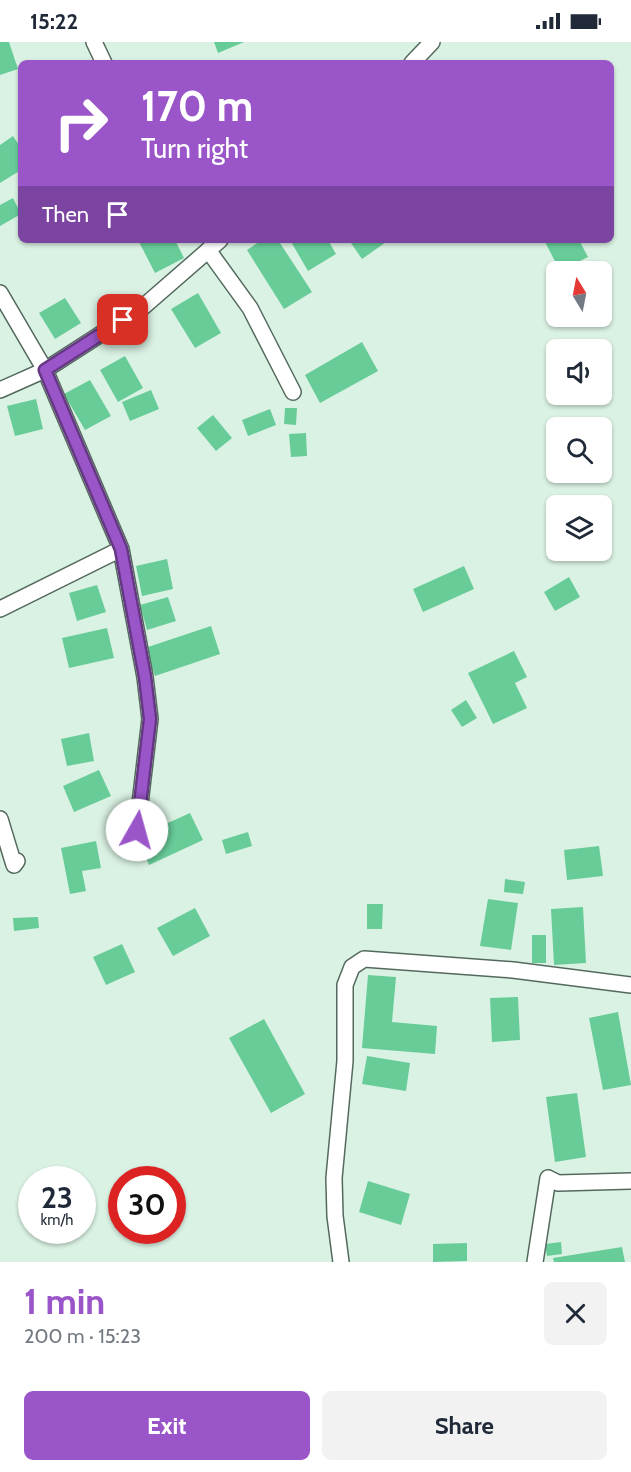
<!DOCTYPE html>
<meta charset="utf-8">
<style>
:root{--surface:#fff;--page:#f2f2f3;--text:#1f2937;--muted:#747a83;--accent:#9a55c9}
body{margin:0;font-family:Cabin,sans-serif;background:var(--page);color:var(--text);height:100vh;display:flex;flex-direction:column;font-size:22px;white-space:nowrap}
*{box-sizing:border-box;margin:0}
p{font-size:20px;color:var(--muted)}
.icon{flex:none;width:33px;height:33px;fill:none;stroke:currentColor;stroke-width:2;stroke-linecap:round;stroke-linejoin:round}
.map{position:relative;height:1220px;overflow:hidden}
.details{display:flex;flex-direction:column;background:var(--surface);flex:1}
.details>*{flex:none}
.hud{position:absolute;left:18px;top:18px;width:596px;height:183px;border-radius:9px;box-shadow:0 2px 4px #0004;background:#9a55c9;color:#fff;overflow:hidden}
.needle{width:39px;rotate:350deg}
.buttons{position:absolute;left:546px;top:219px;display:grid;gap:12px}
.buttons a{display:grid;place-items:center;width:66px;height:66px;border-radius:9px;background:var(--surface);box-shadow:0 2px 4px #0004;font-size:30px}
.speed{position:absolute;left:18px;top:1124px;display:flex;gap:12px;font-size:30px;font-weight:700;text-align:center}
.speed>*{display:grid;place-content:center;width:78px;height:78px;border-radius:50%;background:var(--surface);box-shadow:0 2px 4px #0004;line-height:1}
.speed small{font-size:15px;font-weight:400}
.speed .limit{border:9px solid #d22;background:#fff;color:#111}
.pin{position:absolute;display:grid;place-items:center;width:51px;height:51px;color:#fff;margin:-26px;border-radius:12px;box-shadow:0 3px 9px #0006}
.me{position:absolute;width:66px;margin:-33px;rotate:7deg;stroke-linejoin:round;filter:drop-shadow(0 0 4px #0008)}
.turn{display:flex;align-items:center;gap:21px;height:126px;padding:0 24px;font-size:27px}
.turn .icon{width:78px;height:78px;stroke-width:2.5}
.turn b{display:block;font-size:42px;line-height:51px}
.then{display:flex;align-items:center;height:57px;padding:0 24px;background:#0003;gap:12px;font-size:22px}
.round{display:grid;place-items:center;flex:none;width:63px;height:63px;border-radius:9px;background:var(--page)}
.headline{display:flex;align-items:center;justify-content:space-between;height:102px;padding:0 24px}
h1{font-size:36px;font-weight:700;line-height:45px;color:var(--accent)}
.primary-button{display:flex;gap:12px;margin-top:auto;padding:12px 24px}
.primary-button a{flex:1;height:69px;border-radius:9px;background:var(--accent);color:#fff;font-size:24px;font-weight:700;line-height:69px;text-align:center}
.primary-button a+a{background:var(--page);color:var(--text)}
.status{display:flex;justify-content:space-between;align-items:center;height:42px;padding:0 30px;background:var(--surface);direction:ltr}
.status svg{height:16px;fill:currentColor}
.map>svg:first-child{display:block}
</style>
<div class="status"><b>15:22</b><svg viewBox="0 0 49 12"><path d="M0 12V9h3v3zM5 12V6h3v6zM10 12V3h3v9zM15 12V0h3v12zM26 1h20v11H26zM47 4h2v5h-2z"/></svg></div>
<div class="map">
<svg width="631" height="1220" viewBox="0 0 631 1220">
<rect width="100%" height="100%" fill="#daf2e3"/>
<!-- building -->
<path fill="#68cc99" d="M0 0H9L18 27 0 33Z
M214 0H244L218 11Z
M13 94 21 106V128L0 141V103Z
M13 156 21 172 0 184V163Z
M138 198H175L184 216 155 231Z
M262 198H278L312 250 284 267 247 208Z
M290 198H328L336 212 308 229Z
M349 198H389L362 217Z
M544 198H579L588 215 560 229Z
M198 251 221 291 195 306 171 267Z
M65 256 81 281 55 297 39 271Z
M362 300 378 329 320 361 305 333Z
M125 314 143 346 118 360 100 328Z
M90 338 111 374 85 388 64 352Z
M151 348 159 367 130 379 122 360Z
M36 357 43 387 15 394 7 364Z
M285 366H297L296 383 284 382Z
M270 367 276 383 248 394 242 378Z
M213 373 232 396 216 409 197 386Z
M306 391 307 414 291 415 289 392Z
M167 517 173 547 142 554 136 524Z
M464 524 474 547 423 570 413 547Z
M569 535 580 555 555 569 544 550Z
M97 543 106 570 77 579 69 551Z
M168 555 176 579 147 588 140 563Z
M211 584 220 612 155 634 145 606Z
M107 586 114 616 69 626 62 596Z
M514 609 527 635 515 641 527 666 493 682 468 631Z
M466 658 477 676 462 685 451 668Z
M89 691 94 719 67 724 61 697Z
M99 728 111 754 74 770 63 744Z
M190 771 203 798 149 823 137 795Z
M248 790 252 804 226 812 222 798Z
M96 799 101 826 82 829 86 849 70 852 61 806Z
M599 804 603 834 567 838 564 808Z
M505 837 525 840 523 852 504 850Z
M488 857 518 861 511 908 480 904Z
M367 862H383L382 887H367Z
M583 865 586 921 554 923 551 867Z
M195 866 210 894 173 914 157 886Z
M38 875 39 886 14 889 13 876Z
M532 893H546V921H532Z
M122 902 135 930 106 943 93 915Z
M368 933 396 935 392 980 437 984 435 1012 362 1006Z
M518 955 520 998 492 1000 490 956Z
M618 970 631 1043 603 1048 589 976Z
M264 977 305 1052 271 1071 229 996Z
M367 1014 410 1021 406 1049 362 1042Z
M577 1051 586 1115 555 1120 546 1055Z
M368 1139 410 1152 401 1183 359 1170Z
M561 1200 562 1212 547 1214 545 1202Z
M467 1201V1219L433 1220V1202Z
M622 1205 625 1220H554L553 1216Z"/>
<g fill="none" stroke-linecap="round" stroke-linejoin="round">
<!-- street casing -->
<g stroke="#54695d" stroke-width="18">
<path id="street" d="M94 0 104 21
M412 21 432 0
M208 208 250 266 293 350
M0 251 45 328 121 507 145 635 150 677 137 787
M0 348 45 328 143 265 220 198
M0 567 121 507
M0 777 14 823 17 819
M341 1220 335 1174 334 1136 345 1019V943L352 925 364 917 513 928 631 943
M535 1220 548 1136 558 1141 631 1139"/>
</g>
<!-- street -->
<use href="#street" stroke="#fff" stroke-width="15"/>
</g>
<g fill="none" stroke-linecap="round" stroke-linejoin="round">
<!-- route casing -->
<g stroke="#643783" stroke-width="15">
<path id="route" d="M123 278 45 328 121 507 145 635 150 677 137 788"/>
</g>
<!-- route -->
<use href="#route" stroke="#9a55c9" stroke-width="10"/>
</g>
</svg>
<div class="buttons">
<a><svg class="needle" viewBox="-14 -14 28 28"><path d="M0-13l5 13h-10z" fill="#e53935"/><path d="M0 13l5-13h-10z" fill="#747a83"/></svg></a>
<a><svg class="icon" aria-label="sound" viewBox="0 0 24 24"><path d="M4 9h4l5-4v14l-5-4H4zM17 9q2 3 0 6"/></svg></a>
<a><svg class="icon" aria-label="search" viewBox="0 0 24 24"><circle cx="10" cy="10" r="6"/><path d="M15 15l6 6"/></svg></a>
<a><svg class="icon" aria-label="layers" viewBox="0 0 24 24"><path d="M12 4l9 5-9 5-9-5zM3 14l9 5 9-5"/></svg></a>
</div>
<div class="speed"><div>23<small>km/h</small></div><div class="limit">30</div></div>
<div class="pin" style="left:123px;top:278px;background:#d93025"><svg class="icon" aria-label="arrive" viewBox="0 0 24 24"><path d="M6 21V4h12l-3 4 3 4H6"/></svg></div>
<svg class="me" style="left:137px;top:788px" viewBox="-20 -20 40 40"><circle r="19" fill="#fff"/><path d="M0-13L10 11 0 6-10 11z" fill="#9a55c9"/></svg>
<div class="hud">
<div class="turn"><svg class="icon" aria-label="right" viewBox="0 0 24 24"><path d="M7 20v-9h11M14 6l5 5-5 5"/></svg><div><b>170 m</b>Turn right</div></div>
<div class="then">Then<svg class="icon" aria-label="arrive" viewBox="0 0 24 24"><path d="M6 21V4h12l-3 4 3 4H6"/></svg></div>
</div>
</div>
<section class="details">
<div class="headline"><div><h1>1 min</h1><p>200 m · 15:23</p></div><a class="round"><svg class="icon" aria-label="close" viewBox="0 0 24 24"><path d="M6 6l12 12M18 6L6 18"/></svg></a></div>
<div class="primary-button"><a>Exit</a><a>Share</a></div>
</section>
